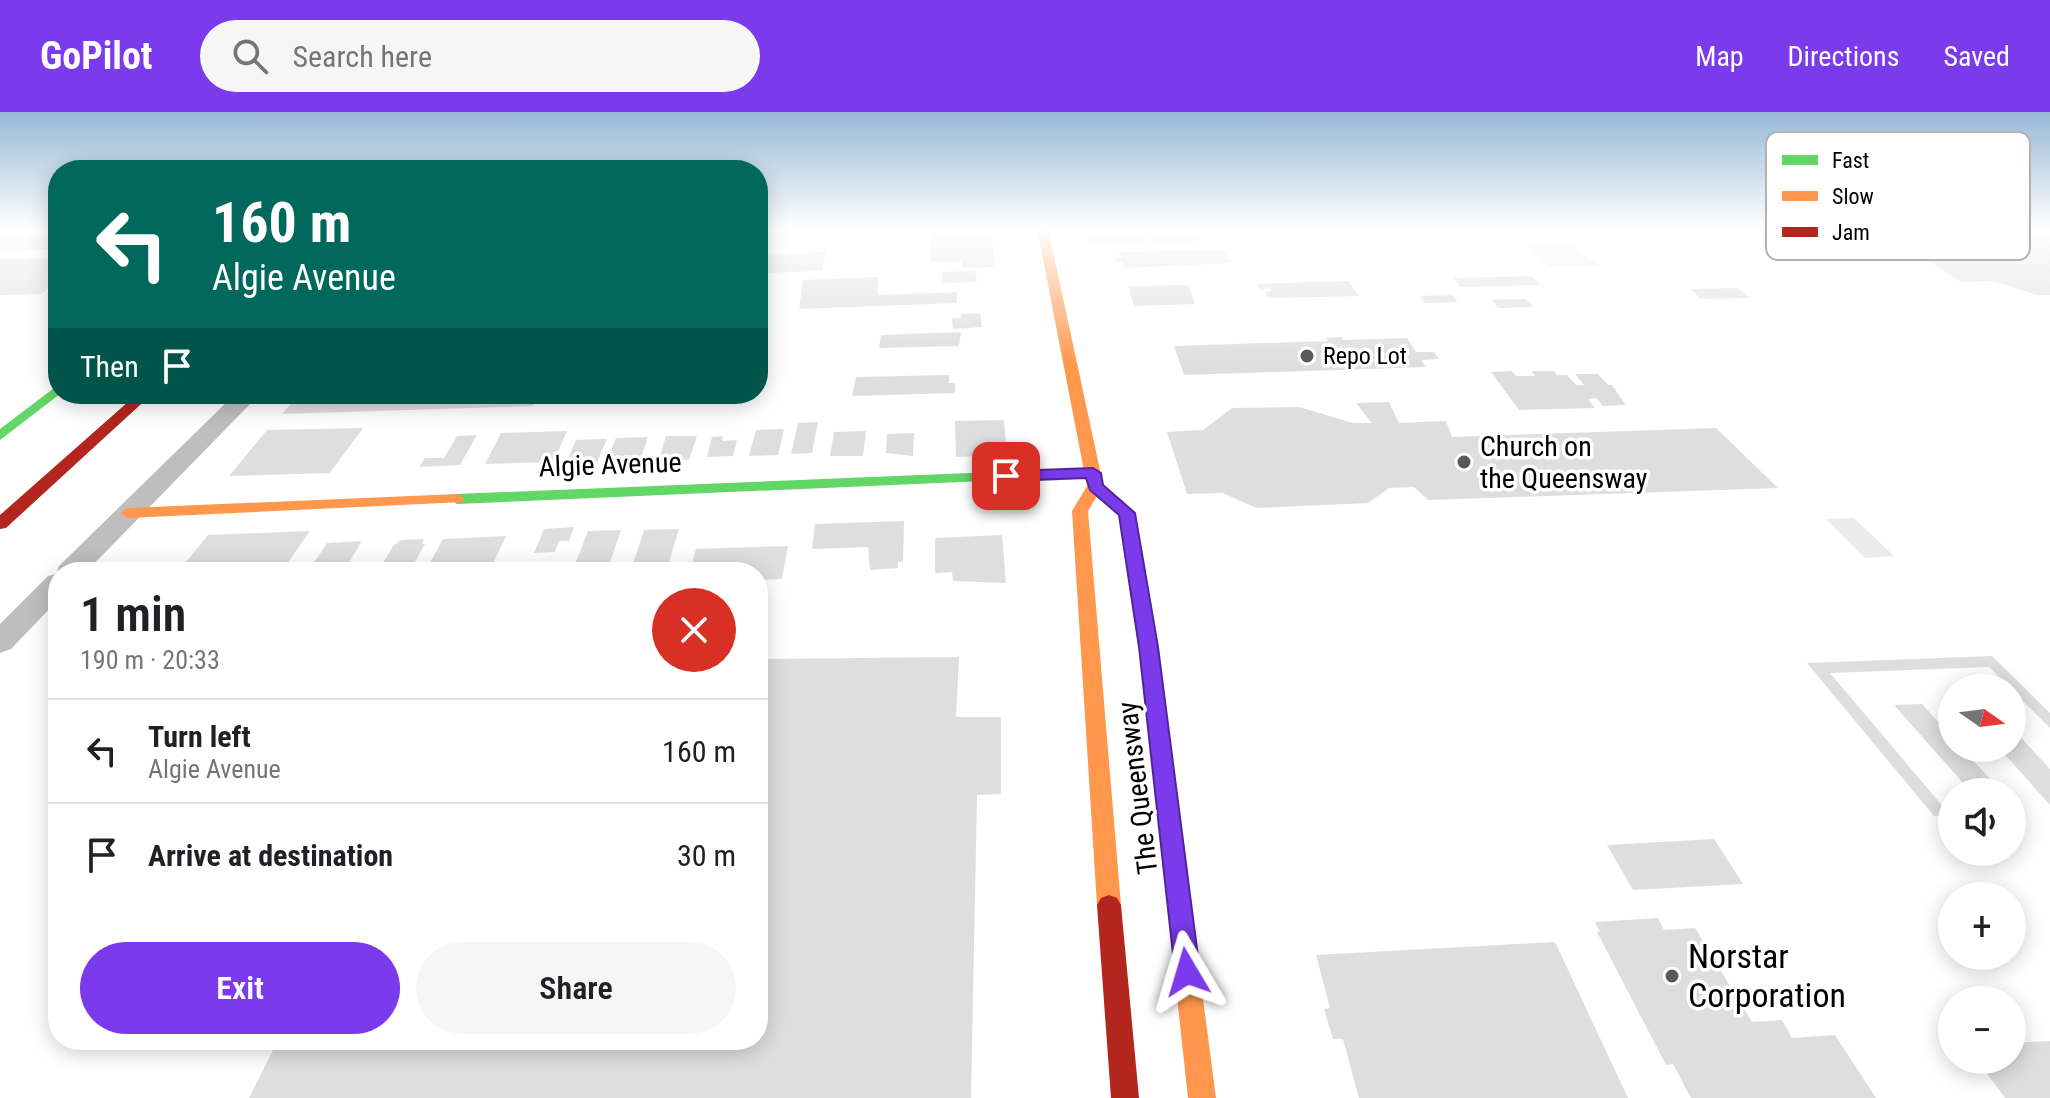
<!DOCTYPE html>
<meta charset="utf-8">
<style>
:root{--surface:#fff;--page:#f6f6f6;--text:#202124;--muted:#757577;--line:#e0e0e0;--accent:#7c3aed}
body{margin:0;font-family:"Roboto Condensed",sans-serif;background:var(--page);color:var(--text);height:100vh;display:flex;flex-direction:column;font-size:30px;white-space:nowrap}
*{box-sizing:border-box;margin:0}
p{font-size:26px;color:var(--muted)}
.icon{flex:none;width:44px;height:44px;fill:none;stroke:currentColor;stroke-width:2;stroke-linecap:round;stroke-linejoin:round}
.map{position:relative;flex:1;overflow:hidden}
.sheet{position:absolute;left:48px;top:450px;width:720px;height:488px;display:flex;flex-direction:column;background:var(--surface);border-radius:32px;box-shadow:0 4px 20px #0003}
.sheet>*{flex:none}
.guide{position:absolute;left:48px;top:48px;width:720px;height:244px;border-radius:32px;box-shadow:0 4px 20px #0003;background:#00695c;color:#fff;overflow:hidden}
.needle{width:52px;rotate:104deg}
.controls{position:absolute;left:1938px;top:562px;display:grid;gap:16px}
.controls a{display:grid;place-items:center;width:88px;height:88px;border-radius:50%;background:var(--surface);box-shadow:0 4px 20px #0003;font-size:40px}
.pin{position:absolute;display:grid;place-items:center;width:68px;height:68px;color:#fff;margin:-34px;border-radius:16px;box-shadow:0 4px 12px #0006}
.me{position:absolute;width:88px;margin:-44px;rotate:353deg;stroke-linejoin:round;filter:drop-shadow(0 0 6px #0008)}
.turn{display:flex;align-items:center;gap:28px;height:168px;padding:0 32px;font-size:36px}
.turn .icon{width:104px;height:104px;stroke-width:2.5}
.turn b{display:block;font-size:56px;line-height:68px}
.then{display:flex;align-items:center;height:76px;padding:0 32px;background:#0003;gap:16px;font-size:30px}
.round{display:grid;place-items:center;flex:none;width:84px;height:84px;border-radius:42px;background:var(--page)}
.head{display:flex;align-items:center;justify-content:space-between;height:136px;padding:0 32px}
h1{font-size:48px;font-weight:600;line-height:60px}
.primary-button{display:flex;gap:16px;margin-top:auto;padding:16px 32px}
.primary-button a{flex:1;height:92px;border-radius:48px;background:var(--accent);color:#fff;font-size:32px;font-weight:600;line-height:92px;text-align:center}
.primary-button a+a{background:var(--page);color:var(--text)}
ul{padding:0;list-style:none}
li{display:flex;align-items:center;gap:24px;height:104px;padding:0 32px;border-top:2px solid var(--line)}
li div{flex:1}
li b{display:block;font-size:30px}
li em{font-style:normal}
header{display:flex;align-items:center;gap:48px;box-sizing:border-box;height:112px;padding:0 40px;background:var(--accent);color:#fff}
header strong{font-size:38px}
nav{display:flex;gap:44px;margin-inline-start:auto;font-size:28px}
.search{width:560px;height:72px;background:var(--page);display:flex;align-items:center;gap:20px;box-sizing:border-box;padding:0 28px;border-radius:44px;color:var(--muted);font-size:30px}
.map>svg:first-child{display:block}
</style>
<header>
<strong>GoPilot</strong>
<div class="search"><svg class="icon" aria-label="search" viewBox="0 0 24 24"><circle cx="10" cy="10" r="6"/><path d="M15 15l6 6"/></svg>Search here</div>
<nav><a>Map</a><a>Directions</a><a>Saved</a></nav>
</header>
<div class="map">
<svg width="2050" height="986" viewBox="0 0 2050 986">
<rect width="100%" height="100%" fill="#fff"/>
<!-- green -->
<path fill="#ebebeb" d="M1560 133 1575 135 1599 154 1548 155 1528 134Z
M1854 406 1894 444 1865 446 1826 407Z"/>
<!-- building -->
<path fill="#dedede" d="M0 116H58V137L0 138Z
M931 116H991L995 155 962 156V149L931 150Z
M1198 121 1201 129 1151 130 1148 123Z
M1972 121 1983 127 2050 126V183H2037L1993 169 1961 170 1889 123Z
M1110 122 1143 123 1147 131H1095L1091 130 1089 125Z
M1224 138 1231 151 1124 156 1122 150H1116L1115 145H1121L1118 140Z
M826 140 822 159 758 161V142Z
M58 146V169L41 182 0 183V147Z
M975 159 977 170 943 171 942 160Z
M1532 164 1540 173 1460 175 1454 166Z
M878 165V183L957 180V191L799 197 803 168Z
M1349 169 1358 184 1275 186 1267 184 1265 180 1271 179 1270 176 1260 177 1257 172Z
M1188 173 1195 192 1134 194 1128 174Z
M1738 176 1750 186 1701 187 1690 177Z
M1453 183 1458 190 1425 191 1420 184Z
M1519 187H1526L1533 195 1498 196 1492 188Z
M980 201 982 215 953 217 952 206H961L960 202Z
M961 220 959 234 879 236 881 223Z
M1342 225 1343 228 1407 226 1416 240H1434L1439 247 1421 248 1426 255 1184 263 1174 234 1328 229 1326 226Z
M1512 259 1516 264H1535L1532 259H1554L1557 263H1567L1576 273H1584L1575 262H1598L1608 273H1612L1626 293 1603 294 1596 286 1588 287 1595 296 1519 298 1491 260Z
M949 263V271H955V281L852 284 856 265Z
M299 282H538L540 283 532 294 282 302Z
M1389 290 1399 311 1446 309 1452 325 1716 316 1778 376 1428 388 1414 375 1389 376 1368 391 1256 396 1223 381 1187 382 1167 320 1203 318 1232 296 1299 295 1353 311H1372L1356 291Z
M1004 308 1007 343 956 345 955 309Z
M818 310 812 341 791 342 798 311Z
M363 316 330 361 229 364 267 318Z
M784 317 778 343 749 344 756 318Z
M567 319 553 350 485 352 501 321Z
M866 319 863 344H830L834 320Z
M914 321 913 344 886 341 887 322Z
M477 323 460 353 419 355 425 346H444L457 324Z
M666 324H697L689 348 659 347Z
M723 324 722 329 737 328 733 344 707 345 712 325Z
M648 325 640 348 607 349 616 326Z
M603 327H607L597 350 566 351 576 328Z
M904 409 903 450H898V456L870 458 868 435 812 437 815 412Z
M574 415 569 429H559L555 440 534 441 544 417Z
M679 417 667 457 631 458 644 418Z
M621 418 607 459 572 460 588 419Z
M310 419 281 460H178L208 423Z
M1002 423 1006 471 953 469 952 460 935 461V426Z
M506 424 489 460H425L443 427Z
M424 427 422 432H425L412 455 380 456 393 434 401 428Z
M362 429 343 460H308L327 431Z
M788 434 782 467 758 468V460H690L696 437Z
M1992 544 2050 601V616L1989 555 1830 561 1951 704H1934L1807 551Z
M959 545 956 605H1001V682L977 683 971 986H249L278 928H758V547Z
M1922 592 1952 625V636H1962L2002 680H1971L1894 593Z
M2012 616 2050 657V693L1999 636H2012Z
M1714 727 1743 772 1633 778 1607 733Z
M1658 806 1664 818 1695 816 1752 910 1782 908 1792 926 1835 923 1876 986H1691L1673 952 1666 953 1597 820H1600L1595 810Z
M1555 830 1628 986H1359L1343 927H1333L1324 897 1330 896 1316 843Z
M2050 929V986H2005L1977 948H2012V931Z"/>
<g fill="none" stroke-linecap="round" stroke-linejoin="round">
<!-- street -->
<path fill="#bebebe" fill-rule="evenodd" d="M235 282H260L86 460H58V488L11 537 0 541V512L48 464 56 462 59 454Z"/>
<!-- fast -->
<path fill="#63d668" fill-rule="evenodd" d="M58 273V282H60L0 328V317Z
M1093 356 1099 358 1101 361 1099 364 457 392 449 387 457 382Z"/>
<!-- slow -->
<path fill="#ff974d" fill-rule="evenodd" d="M1037 116H1048L1103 372 1135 401 1157 535 1216 986H1188L1139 535 1119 403 1097 384 1088 399 1121 793 1117 800 1109 803 1101 800 1097 793 1072 399 1087 374Z
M457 382 465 387 463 390 128 406 120 401 128 396Z"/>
<!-- jam -->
<path fill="#b3261e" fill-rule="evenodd" d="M137 282H152L6 416 0 417V403Z
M1109 783 1117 786 1121 793 1139 986H1111L1097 793 1101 786Z"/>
</g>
<!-- sky -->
<linearGradient id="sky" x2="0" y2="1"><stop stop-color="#97b8d7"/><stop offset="0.46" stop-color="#fff"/><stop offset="1" stop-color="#fff" stop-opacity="0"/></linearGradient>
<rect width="2050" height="254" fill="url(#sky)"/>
<!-- route -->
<path fill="#7c3aed" stroke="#51269a" stroke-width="2" d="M1093 356 1101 361 1103 373 1135 401 1158 535 1200 860 1196 868 1187 871 1179 868 1175 860 1139 535 1119 403 1090 378 1086 366 1006 369 998 364 1006 359Z"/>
<!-- markers -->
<g fill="#595959" stroke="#fff" stroke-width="3">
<circle cx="1307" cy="244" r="8"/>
<circle cx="1464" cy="350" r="8"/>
<circle cx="1672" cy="864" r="8"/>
</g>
<g text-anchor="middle" stroke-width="7" stroke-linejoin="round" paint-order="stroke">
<!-- far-poi labels -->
<g font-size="24" fill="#000" stroke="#fff" text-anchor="start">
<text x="1323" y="252">Repo Lot</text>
</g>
<!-- poi labels -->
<g font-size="28" fill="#000" stroke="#fff" text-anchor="start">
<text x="1480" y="344">Church on<tspan x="1480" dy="32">the Queensway</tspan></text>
</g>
<!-- street labels -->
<g font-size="28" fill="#000" stroke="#fff">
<text transform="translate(610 352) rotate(-2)" y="10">Algie Avenue</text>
<text transform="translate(1137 676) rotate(-97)" y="10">The Queensway</text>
</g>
<!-- near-poi labels -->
<g font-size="34" fill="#000" stroke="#fff" text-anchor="start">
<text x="1688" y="856">Norstar<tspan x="1688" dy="39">Corporation</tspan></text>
</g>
</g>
<!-- legend -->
<rect x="1766" y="20" width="264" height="128" rx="12" fill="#fff" stroke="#b2b2b2" stroke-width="2"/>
<rect x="1782" y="43" width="36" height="10" fill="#63d668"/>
<rect x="1782" y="79" width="36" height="10" fill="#ff974d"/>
<rect x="1782" y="115" width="36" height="10" fill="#b3261e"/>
<g font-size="22" fill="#000">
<text x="1832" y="56">Fast</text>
<text x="1832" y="92">Slow</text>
<text x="1832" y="128">Jam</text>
</g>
</svg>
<div class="controls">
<a><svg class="needle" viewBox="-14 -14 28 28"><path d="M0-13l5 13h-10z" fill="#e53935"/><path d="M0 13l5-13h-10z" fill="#757577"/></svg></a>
<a><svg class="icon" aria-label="sound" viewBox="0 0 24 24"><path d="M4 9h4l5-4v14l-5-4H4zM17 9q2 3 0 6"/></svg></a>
<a>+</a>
<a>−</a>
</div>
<div class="pin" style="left:1006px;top:364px;background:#d93025"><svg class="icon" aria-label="arrive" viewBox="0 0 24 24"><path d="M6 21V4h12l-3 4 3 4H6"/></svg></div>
<svg class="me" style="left:1187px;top:860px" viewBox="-20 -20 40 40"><path d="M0-17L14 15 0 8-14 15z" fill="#7c3aed" stroke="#fff" stroke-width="4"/></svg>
<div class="guide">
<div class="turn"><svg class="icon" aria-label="left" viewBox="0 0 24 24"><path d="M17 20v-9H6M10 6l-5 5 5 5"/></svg><div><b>160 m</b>Algie Avenue</div></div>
<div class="then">Then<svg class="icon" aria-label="arrive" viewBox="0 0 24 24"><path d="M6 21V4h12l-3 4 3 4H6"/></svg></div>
</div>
<section class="sheet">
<div class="head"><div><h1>1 min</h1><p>190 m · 20:33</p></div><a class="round" style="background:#d93025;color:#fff"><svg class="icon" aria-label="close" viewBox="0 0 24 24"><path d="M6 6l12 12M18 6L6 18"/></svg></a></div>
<ul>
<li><svg class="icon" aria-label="left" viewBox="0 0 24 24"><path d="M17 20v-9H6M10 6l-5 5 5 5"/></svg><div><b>Turn left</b><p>Algie Avenue</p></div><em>160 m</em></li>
<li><svg class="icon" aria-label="arrive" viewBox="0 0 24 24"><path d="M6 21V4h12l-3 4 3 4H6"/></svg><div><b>Arrive at destination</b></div><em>30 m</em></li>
</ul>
<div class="primary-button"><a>Exit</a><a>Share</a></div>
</section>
</div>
